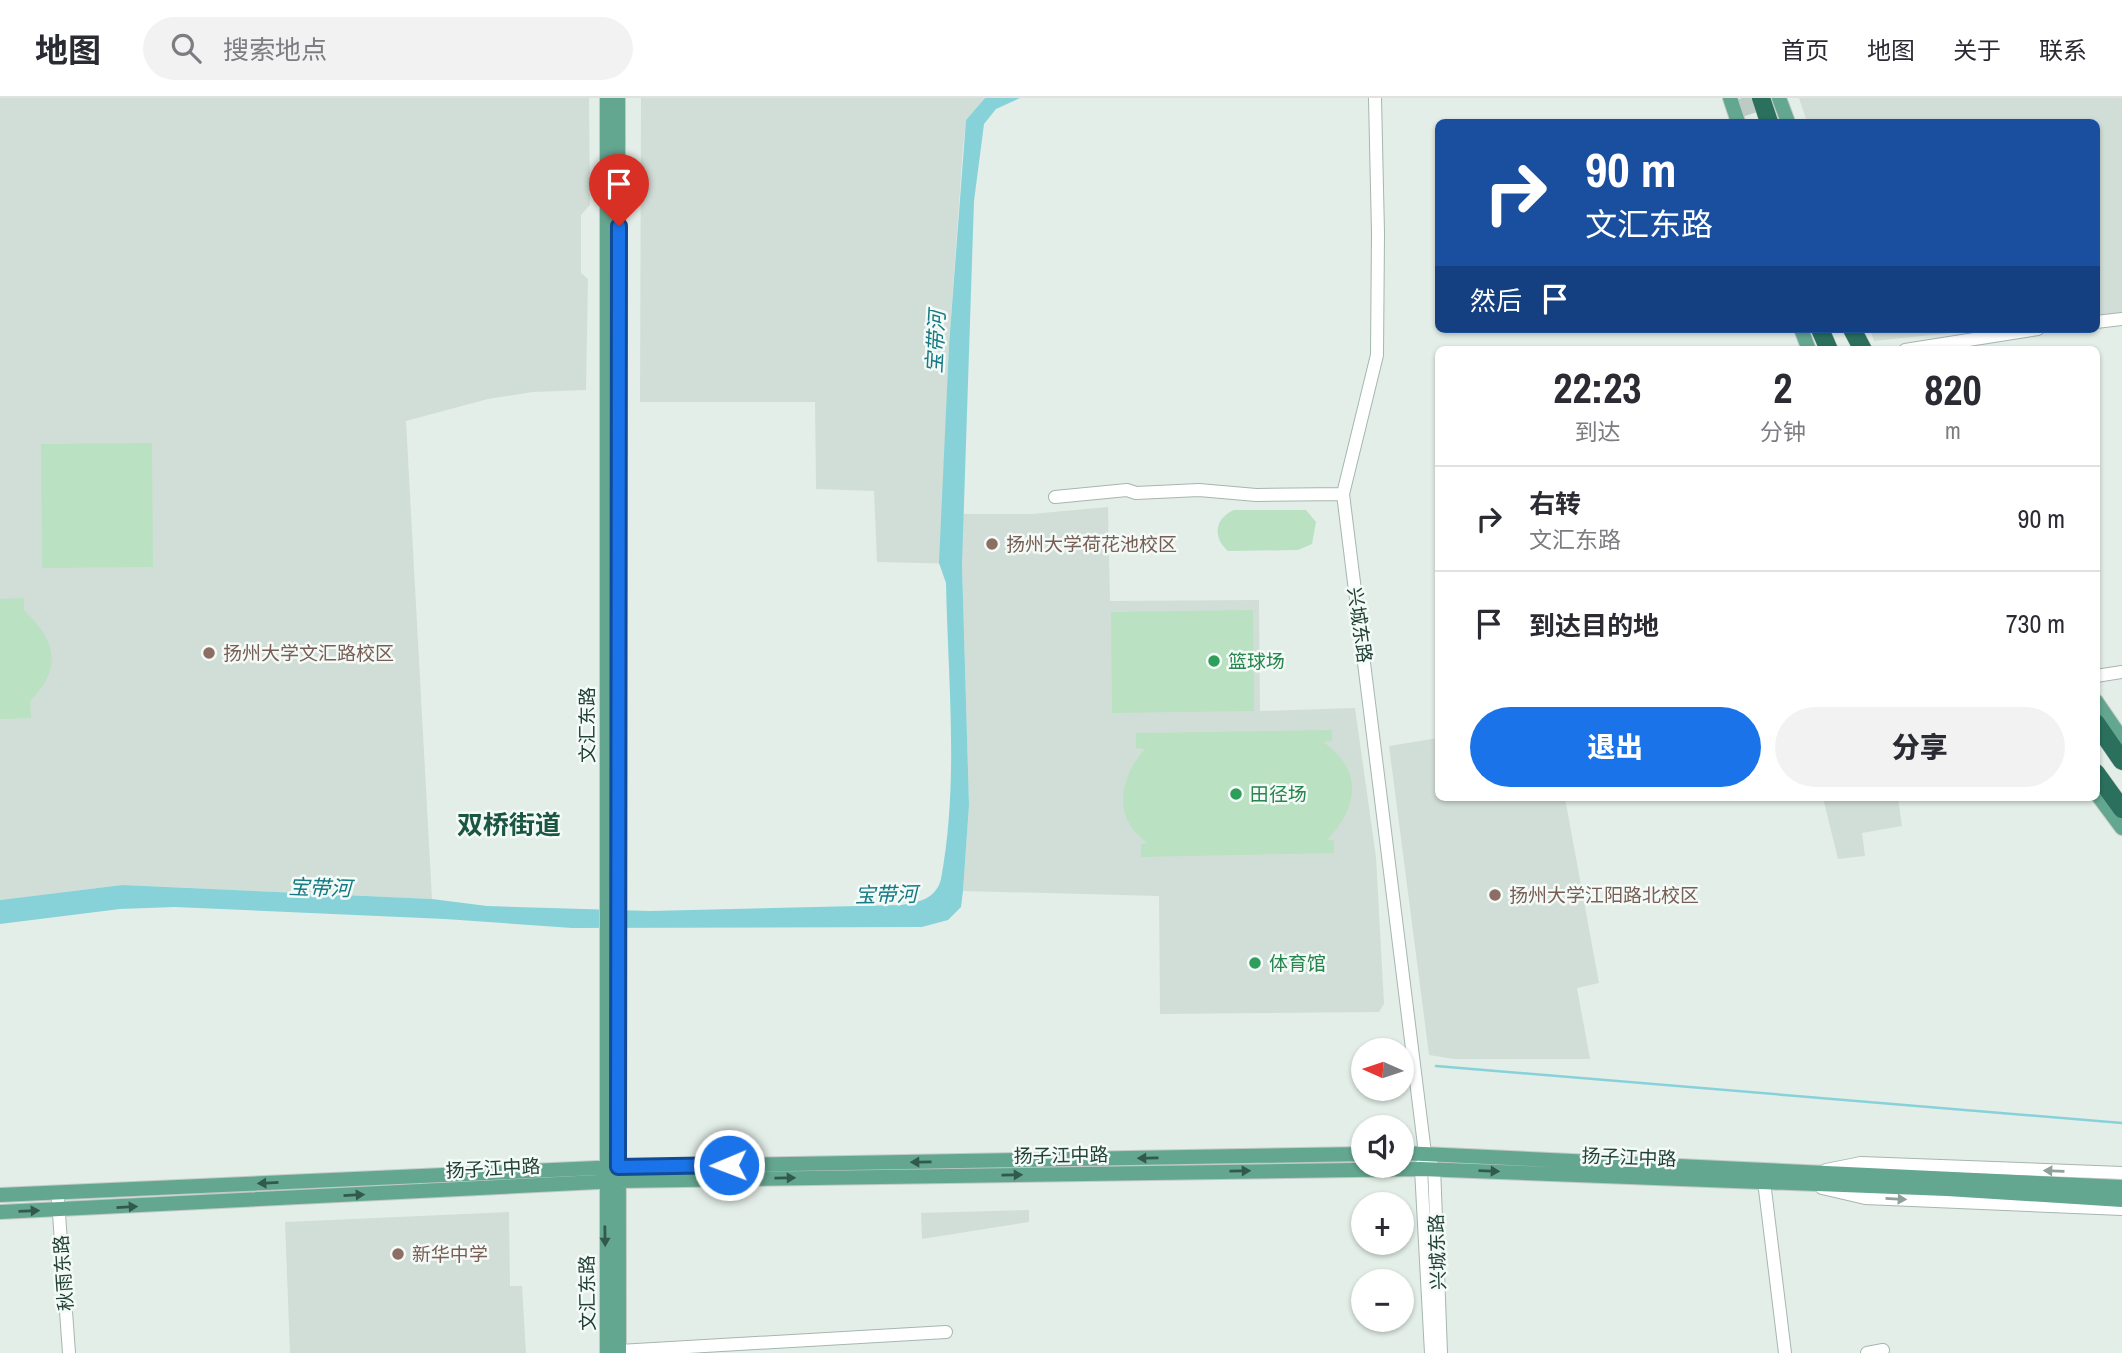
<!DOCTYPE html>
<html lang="zh">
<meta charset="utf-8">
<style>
:root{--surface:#fff;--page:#f2f2f3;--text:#2b2b33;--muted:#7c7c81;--line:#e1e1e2;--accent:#1a73e8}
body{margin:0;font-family:"Archivo Narrow","Noto Sans SC",sans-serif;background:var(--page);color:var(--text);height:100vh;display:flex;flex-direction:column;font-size:26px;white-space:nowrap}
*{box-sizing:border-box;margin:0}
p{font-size:23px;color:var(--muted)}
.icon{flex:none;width:38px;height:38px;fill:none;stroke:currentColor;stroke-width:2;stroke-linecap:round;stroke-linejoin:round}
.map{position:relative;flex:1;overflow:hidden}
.details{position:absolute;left:1435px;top:248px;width:665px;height:455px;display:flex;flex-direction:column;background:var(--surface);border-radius:10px;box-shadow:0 2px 5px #0004}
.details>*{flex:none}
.top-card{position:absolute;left:1435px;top:21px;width:665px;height:214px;border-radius:10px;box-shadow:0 2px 5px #0004;background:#1a4fa0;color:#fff;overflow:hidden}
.needle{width:46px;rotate:273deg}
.controls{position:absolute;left:1351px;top:940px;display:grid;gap:14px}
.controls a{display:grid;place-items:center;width:63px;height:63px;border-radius:50%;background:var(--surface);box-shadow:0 2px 5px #0004;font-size:35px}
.pin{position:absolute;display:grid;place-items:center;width:60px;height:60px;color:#fff;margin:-72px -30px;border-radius:50% 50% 50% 0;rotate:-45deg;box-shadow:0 0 7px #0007}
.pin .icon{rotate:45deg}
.me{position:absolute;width:77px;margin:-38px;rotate:269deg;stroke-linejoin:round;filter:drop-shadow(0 0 5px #0008)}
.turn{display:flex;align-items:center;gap:24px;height:147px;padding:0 35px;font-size:32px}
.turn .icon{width:91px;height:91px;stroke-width:2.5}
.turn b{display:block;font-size:49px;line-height:60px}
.then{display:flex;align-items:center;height:66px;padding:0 35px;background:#0003;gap:14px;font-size:26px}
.eta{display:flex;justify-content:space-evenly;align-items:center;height:119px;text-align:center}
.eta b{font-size:42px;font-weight:800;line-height:49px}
.cta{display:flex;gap:14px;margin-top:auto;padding:14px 35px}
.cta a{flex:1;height:80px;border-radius:42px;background:var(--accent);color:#fff;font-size:28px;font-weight:800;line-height:80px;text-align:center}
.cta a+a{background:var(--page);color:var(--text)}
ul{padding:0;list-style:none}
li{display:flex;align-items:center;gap:21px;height:105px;padding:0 35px;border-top:2px solid var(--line)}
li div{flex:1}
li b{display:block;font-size:26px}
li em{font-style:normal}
header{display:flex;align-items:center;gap:42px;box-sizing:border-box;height:98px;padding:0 35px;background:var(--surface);border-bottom:2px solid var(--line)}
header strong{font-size:33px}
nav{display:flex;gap:38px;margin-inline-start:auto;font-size:24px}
.search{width:490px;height:63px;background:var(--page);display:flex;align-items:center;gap:18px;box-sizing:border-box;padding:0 24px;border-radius:38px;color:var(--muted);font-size:26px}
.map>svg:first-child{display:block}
</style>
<header>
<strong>地图</strong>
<div class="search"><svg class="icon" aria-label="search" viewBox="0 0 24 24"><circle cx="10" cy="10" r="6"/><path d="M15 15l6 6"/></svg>搜索地点</div>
<nav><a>首页</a><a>地图</a><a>关于</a><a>联系</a></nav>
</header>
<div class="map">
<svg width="2122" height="1255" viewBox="0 0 2122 1255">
<rect width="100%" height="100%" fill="#e3eee8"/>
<!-- built -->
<path fill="#d1ded7" d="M0 0H589L590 107 581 117V175L588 181 586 292 533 294 488 301 406 323 432 801 122 787 0 802Z
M641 0H985L966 22 963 50 949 247 942 416H1031L1108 409 1110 503 1259 502 1260 613 1355 610 1376 759 1384 906 1379 914 1160 916 1159 798 963 793 969 707 962 466 877 464 874 393 816 391 815 304H640Z
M1799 0H2122V217L2097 220 2096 24H1807Z
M1870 231H1987L1874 243Z
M1438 640V700H1565L1599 885 1577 890 1590 961H1454L1429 957 1389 648Z
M1823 700H1898L1902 728 1862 735 1865 758 1838 761Z
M1029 1112V1124L922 1141 921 1115Z
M509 1114 510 1188H522L526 1255H290L285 1124Z"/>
<!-- green -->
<path fill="#bae1c1" d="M152 345 153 469 42 470 41 346Z
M1234 412H1306L1316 424 1312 446 1298 452 1228 453C1212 439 1215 420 1234 412Z
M24 500V512C55 542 64 569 30 603L31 620 0 621V501Z
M1253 512 1254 613 1112 615 1111 514Z
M1332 632V643L1323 644C1363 671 1359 709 1327 742H1334V755L1141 759V746L1148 745C1112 722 1119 679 1145 651L1136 650V635Z"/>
<!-- water -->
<path fill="#87d2d8" d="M985 0H1020L996 11 984 26 974 103 962 466 969 707 963 793 961 809 948 822 922 829 572 830 445 821 175 809 120 811 0 826V802L122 787 432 801 487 808 650 813 901 807C919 804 936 801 941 781 959 684 948 584 946 485L939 465 949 247 966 22Z"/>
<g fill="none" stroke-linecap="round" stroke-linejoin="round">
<!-- stream -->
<path stroke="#87d2d8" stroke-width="2.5" d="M1436 968 2122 1025"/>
<!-- highway-tunnel -->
<path stroke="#bccbc4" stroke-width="18" stroke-dasharray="18 9" stroke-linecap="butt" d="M1742 0 1750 24"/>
<!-- minor casing -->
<g stroke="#a5b7af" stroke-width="14">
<path id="minor" d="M1375 0 1378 135 1377 257 1343 396 1425 1055 1421 1071 1431 1255
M2096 224 2122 221
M1905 252 2038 231
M1055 399 1127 392 1136 395 1199 392 1256 397 1343 396
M2096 578 2122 574
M1430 1064 1434 1070 1435 1094 1441 1255
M1826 1072 1861 1065 2122 1075
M1763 1075 1785 1255
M1822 1090 1865 1100 2122 1111
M58 1102 69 1255
M619 1253 946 1234
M1867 1255 1883 1252"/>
</g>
<!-- major casing -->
<g stroke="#c1cac7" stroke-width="16">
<path id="major" d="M618 0 619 1255
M1730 0 1738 24
M1779 0 1788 24
M1801 231 1809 252
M2096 603 2122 641
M2096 695 2122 730
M1402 1055 2122 1089
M0 1097 619 1069 1363 1056
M0 1114 618 1083 1421 1071 1947 1091 2122 1102
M607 1255V0"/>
</g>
<!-- highway casing -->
<g stroke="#c1cac7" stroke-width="19">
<path id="highway" d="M1761 0 1769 24
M1820 231 1829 252
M1852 231 1863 252
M2096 625 2122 663
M2096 675 2122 711"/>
</g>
<!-- minor -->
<use href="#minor" stroke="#fff" stroke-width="12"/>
<!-- major -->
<use href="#major" stroke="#64a790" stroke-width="14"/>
<!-- highway -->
<use href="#highway" stroke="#2a705c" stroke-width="18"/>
</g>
<!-- one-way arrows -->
<defs><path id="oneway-solid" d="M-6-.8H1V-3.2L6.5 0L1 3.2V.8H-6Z" transform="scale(1.75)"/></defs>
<g fill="#325a4c">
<use href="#oneway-solid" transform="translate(1148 1060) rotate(179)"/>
<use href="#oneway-solid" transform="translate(921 1064) rotate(179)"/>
<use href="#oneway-solid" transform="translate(1240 1073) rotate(-1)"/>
<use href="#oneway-solid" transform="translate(1489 1073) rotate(2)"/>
<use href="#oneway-solid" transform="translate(1012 1077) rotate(-1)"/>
<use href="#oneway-solid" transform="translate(785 1080) rotate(-1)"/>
<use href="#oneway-solid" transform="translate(268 1085) rotate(177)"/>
<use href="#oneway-solid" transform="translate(354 1097) rotate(-3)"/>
<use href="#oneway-solid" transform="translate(127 1109) rotate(-3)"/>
<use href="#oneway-solid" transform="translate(29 1113) rotate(-2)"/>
<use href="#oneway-solid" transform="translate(605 1138) rotate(89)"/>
</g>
<g fill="#90a09a">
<use href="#oneway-solid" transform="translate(2054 1073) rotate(-178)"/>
<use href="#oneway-solid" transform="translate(1896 1101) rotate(3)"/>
</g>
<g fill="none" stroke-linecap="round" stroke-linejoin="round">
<!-- route casing -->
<g stroke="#114b97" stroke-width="18">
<path id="route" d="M619 128 618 1069 729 1067"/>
</g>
<!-- route -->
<use href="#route" stroke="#1a73e8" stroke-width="12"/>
</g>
<!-- markers -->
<g fill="#8d6e63" stroke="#f4faf7" stroke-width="2.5">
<circle cx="992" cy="446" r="7"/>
<circle cx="209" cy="555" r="7"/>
<circle cx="1495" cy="797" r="7"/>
<circle cx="398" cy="1156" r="7"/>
</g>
<g fill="#2e9e5b" stroke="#f4faf7" stroke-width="2.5">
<circle cx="1214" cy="563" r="7"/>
<circle cx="1236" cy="696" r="7"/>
<circle cx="1255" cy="865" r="7"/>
</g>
<g text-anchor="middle" stroke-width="5" stroke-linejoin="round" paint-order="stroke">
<!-- education labels -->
<g font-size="19" fill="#785e54" stroke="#f4faf7" text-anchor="start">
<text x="1006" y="453">扬州大学荷花池校区</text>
<text x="223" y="562">扬州大学文汇路校区</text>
<text x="1509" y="804">扬州大学江阳路北校区</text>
<text x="412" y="1163">新华中学</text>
</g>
<!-- street labels -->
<g font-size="19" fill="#214136" stroke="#f4faf7">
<text transform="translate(1360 527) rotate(82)" y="7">兴城东路</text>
<text transform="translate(587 627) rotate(-90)" y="7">文汇东路</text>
<text transform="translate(1061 1057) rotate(-1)" y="7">扬子江中路</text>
<text transform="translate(1629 1059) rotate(2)" y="7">扬子江中路</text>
<text transform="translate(493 1070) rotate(-3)" y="7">扬子江中路</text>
<text transform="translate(1437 1154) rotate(-92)" y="7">兴城东路</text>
<text transform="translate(63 1175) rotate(-94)" y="7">秋雨东路</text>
<text transform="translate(587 1195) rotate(-91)" y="7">文汇东路</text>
</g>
<!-- leisure labels -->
<g font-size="19" fill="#27864d" stroke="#f4faf7" text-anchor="start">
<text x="1228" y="570">篮球场</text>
<text x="1250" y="703">田径场</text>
<text x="1269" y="872">体育馆</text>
</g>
<!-- water labels -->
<g font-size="21" font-style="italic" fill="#157a83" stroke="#f4faf7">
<text transform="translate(936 244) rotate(-87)" y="7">宝带河</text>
<text transform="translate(320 790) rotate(2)" y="7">宝带河</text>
<text transform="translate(886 797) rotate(-1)" y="7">宝带河</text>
</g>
<!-- district labels -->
<g font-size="26" font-weight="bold" fill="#1b5642" stroke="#f4faf7">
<text x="509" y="736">双桥街道</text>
</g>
</g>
</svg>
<div class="controls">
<a><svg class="needle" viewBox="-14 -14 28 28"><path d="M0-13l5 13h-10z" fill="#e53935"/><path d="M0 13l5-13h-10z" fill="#7c7c81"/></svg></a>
<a><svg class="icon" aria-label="sound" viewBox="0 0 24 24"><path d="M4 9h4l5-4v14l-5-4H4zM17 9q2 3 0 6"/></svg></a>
<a>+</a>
<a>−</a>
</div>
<div class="pin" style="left:619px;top:128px;background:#d93025"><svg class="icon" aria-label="arrive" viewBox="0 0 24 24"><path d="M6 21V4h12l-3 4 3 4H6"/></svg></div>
<svg class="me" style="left:729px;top:1067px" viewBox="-20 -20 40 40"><circle r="17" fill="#1a73e8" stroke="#fff" stroke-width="3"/><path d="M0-11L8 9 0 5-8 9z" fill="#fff"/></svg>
<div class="top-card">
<div class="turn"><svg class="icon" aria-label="right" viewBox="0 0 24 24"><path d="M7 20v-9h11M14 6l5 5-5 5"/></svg><div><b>90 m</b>文汇东路</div></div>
<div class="then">然后<svg class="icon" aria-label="arrive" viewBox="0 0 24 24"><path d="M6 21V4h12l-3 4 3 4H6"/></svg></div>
</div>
<section class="details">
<div class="eta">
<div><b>22:23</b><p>到达</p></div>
<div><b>2</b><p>分钟</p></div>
<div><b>820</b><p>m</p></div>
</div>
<ul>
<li><svg class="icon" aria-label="right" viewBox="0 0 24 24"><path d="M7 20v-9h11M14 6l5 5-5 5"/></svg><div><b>右转</b><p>文汇东路</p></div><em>90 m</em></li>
<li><svg class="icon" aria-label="arrive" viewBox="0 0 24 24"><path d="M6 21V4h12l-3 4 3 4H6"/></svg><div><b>到达目的地</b></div><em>730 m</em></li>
</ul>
<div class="cta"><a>退出</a><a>分享</a></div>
</section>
</div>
